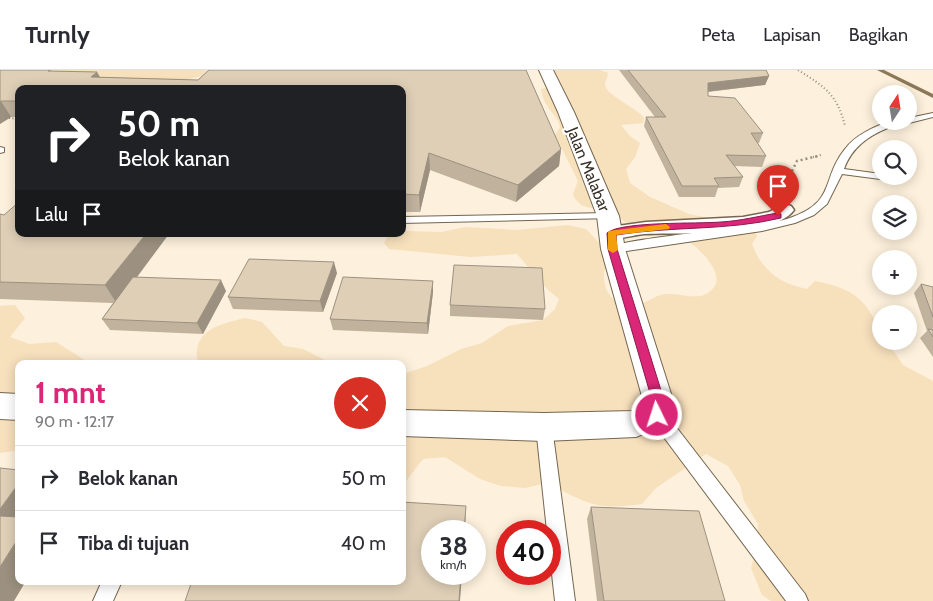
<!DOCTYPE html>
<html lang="id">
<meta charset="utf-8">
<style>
:root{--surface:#fff;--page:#f7f7f7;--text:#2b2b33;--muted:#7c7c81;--line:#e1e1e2;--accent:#db2777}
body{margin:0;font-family:Cabin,sans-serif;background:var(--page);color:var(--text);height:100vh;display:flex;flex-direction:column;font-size:19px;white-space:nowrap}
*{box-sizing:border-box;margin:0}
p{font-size:16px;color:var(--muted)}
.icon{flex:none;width:28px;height:28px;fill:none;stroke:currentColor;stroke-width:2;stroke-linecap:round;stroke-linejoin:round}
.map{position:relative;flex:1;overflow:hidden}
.sheet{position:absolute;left:15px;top:290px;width:391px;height:225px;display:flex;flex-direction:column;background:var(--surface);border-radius:10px;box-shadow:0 2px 12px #0003}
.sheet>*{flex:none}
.hud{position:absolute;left:15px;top:15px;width:391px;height:152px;border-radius:10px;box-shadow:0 2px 12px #0003;background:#202124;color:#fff;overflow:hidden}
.needle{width:32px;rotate:12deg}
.buttons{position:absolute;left:872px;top:15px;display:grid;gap:10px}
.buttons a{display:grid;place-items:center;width:45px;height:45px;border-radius:50%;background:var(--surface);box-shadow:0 2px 12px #0003;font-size:25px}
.speed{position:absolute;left:421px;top:450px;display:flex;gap:10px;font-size:25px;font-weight:700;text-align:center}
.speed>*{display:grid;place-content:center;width:65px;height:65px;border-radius:50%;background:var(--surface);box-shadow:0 2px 12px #0003;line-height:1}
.speed small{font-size:12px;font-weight:400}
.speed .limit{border:8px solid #d22;background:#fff;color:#111}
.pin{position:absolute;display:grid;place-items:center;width:42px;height:42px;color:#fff;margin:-51px -21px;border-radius:50% 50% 50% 0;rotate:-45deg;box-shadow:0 0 5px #0007}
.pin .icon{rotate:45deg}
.me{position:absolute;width:55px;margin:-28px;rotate:356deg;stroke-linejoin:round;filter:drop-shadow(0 0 4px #0008)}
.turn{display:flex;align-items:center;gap:18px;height:105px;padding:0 20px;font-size:22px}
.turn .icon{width:65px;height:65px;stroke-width:2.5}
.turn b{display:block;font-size:35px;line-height:42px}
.then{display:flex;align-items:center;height:48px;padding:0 20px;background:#0003;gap:10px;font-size:19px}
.round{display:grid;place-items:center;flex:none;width:52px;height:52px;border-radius:26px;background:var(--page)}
.summary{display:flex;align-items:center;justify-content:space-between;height:85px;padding:0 20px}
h1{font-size:30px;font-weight:700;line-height:38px;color:var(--accent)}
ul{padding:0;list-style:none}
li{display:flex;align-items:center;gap:15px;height:65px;padding:0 20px;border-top:1px solid var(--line)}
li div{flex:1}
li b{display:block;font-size:19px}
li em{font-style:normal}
header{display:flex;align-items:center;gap:30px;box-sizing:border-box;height:70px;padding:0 25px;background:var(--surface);border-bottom:1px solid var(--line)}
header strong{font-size:24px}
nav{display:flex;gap:28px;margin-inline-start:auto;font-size:18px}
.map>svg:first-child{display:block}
</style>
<header>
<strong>Turnly</strong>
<nav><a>Peta</a><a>Lapisan</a><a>Bagikan</a></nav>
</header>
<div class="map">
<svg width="933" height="531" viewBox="0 0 933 531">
<rect width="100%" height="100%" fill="#fdf0dc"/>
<!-- green -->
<path fill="#f7e0bc" d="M0 0H229L161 15Z
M536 0H600L608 3C608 7 605 11 605 15 606 25 637 38 644 48L643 53 621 55 630 66 640 73 635 87 626 99 630 113 650 127 689 144 753 157 757 166 752 174C762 201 780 214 807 219L815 211C843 217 861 223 874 249 878 257 881 262 881 271H887L903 295 933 311V531H771L762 525 751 498 757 476 758 454 744 431 740 415 728 396 706 384 656 418 642 434C595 441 587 433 547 413L525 418 501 416 480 409 445 387 423 389 403 415V304L427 296 461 279 482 273 508 256 543 250 555 239 559 229 548 220 517 184 470 187 389 179 384 173 387 167 406 161 441 162 466 157 517 160 568 155 586 159 609 183 613 194 604 201C603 219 608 225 621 236 627 235 634 236 640 234 650 231 657 224 668 224 680 223 695 230 706 224 736 209 694 172 678 165 668 160 654 163 644 161 629 158 624 149 611 143 597 135 580 143 573 124L578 111 555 65 560 57C558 44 544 40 541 19L554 16 543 3Z
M15 235 25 248 10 267 29 274 56 272 91 294H19V380L0 383V236Z
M245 248 262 252 284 276 303 279 333 294H207L197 289C194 259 221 254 245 248Z"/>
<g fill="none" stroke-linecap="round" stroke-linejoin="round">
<!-- stream -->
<path fill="#8d7959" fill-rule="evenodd" d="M877 0H884L933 24V28Z"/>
<!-- service casing -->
<g stroke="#746650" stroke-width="2">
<path id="service" d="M933 43V47L909 53 906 51H909V48Z
M890 51H904C900 54 895 55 890 57 868 66 852 77 844 99L881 104V106L903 108V112L842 104 827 134 814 145 795 153 762 161 613 183 607 179C617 168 759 158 787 149 838 132 820 110 845 79 855 65 874 57 890 51Z
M0 77 4 78V82L0 83Z
M608 143 612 144V148L402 153V147Z
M657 338 663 340 805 524 808 531H786L651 350 649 345 651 340Z
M544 350 550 352 552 357 575 531H555L550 486V461H547L536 357 538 352Z
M102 511H122L113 531H93Z"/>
</g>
<!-- minor casing -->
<g stroke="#746650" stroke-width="3">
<path id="minor" d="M784 134 791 136 794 140C775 168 678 162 645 164 631 165 617 171 603 168L600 163 603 158 646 152 743 147 769 142Z"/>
</g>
<!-- tertiary casing -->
<g stroke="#746650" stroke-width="2">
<path id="tertiary" d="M539 0H553L574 42 619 146 625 179 673 330V345L668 354 636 367 544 371 402 366V340L544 343 634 341 642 337 643 330 601 179 597 146 558 42Z
M0 323 19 324V350L0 349Z"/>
</g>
<!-- path-far1 -->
<path stroke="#958c7d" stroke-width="2" stroke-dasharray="1 2.5" stroke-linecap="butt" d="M798 0C825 17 837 24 845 56
M9 48 19 49
M813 87 821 85"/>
<!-- path -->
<path stroke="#958c7d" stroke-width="2.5" stroke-dasharray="2 3" stroke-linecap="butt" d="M783 119 797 91 818 86"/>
<!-- service -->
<use href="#service" fill="#fff" fill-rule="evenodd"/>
<!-- minor -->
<use href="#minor" fill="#fff" fill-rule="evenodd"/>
<!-- tertiary -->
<use href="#tertiary" fill="#fff" fill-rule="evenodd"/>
</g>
<!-- wall -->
<path fill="#c0b29d" d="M0 0H51V1L97 2 100 7 198 10 209 0H526L561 79 559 96 516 132 430 100 420 142H402V19H19V47H11L0 54Z
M619 0H766L769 6 765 15 708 22V26L763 63 759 73H757L766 86 762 97 734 96 743 107 739 117 718 118 715 127H679L644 56 646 47H655Z
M0 144 4 145 137 207 226 221 203 264 110 260 102 249 113 233 0 229Z
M337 203 323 242 233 239 228 227Z
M921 214 933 217V287L920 268 927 261 914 223Z
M433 222 428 264 333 260 330 249Z
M450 235 545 239 543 250 450 246Z
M591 437 725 531H597L587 449Z"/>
<!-- shaded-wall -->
<path fill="#9c9180" d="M97 2 105 17 91 7Z
M769 6 765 15 705 22 708 13Z
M1 31 11 47 0 54V32Z
M561 79 559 96 516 132 518 115Z
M429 83 430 100 420 142 419 125Z
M146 164H169L117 234 105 215Z
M334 192 337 203 323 242 320 231Z
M221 210 226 221 203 264 197 253Z
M433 211V222L428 264 427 253Z
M19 413V461L0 449V439Z
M466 436 465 461H464Z
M19 467V511H26L14 531H0V497Z
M461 504H462L460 531H459Z"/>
<!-- building -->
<path fill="#dfcfb7" stroke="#9c9180" d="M0 0H50L48 1 97 2 91 7 198 10 209 0H526L561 79 518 115 429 83 419 125 402 124V19H19V31H1L0 32Z
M628 0H766L769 6 708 13V26L735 28 763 63H751L766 86 726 85 743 107 714 108 719 116H682L646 47H666Z
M19 132V164H146L105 215 0 212V144L4 145Z
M249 189 334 192 320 231 228 227Z
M454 195 542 198 545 239 450 235Z
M133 207 221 210 197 253 102 249Z
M343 207 433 211 427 253 330 249Z
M921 214 933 217V247Z
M928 259 933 260V267Z
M0 398 19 400V413L0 439Z
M402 432 466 436 464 461H432V504H461L459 531H185L192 511H402Z
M591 437 699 441 725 531H604Z
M0 446 19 447V467L0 497Z"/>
<!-- route -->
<path fill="#db2777" stroke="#8e194d" d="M778 143 781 144V148C727 161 671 156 616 165L617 179 664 330 661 349H652L650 345 652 330 608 179 607 163C621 151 698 154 721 152 740 151 759 146 778 143Z"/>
<!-- slow -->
<path fill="#f59e0b" d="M666 154 670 157 669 159 616 165 618 180 613 183 608 180V161Z"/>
<g text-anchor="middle" stroke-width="4.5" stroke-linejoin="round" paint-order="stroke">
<!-- street labels -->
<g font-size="16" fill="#352f25" stroke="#fff">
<text transform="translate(589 99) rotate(68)" y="6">Jalan Malabar</text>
</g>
</g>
</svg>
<div class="buttons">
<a><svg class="needle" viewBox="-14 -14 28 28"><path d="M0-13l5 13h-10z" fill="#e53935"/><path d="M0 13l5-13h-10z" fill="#7c7c81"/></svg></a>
<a><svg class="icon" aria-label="search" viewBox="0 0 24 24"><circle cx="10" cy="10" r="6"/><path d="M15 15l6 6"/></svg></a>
<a><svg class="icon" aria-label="layers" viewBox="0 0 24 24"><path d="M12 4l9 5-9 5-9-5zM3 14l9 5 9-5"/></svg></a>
<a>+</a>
<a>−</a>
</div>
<div class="speed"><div>38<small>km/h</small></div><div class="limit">40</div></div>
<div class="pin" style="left:778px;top:146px;background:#d93025"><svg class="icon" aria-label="arrive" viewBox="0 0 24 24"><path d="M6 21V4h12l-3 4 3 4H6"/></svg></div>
<svg class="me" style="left:657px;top:345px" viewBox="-20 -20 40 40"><circle r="17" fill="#db2777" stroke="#fff" stroke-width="3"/><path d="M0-11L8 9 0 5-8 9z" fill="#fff"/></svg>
<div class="hud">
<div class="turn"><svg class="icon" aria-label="right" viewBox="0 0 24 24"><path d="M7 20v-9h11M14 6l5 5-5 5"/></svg><div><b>50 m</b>Belok kanan</div></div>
<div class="then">Lalu<svg class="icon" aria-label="arrive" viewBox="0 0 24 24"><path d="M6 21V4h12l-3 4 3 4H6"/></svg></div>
</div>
<section class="sheet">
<div class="summary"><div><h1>1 mnt</h1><p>90 m · 12:17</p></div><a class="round" style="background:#d93025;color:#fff"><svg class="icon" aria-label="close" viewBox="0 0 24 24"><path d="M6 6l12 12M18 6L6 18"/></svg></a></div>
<ul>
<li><svg class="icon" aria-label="right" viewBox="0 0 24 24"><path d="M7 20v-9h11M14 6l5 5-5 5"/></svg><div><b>Belok kanan</b></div><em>50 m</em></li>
<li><svg class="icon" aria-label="arrive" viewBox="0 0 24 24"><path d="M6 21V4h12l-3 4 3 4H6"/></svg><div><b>Tiba di tujuan</b></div><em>40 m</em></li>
</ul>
</section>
</div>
